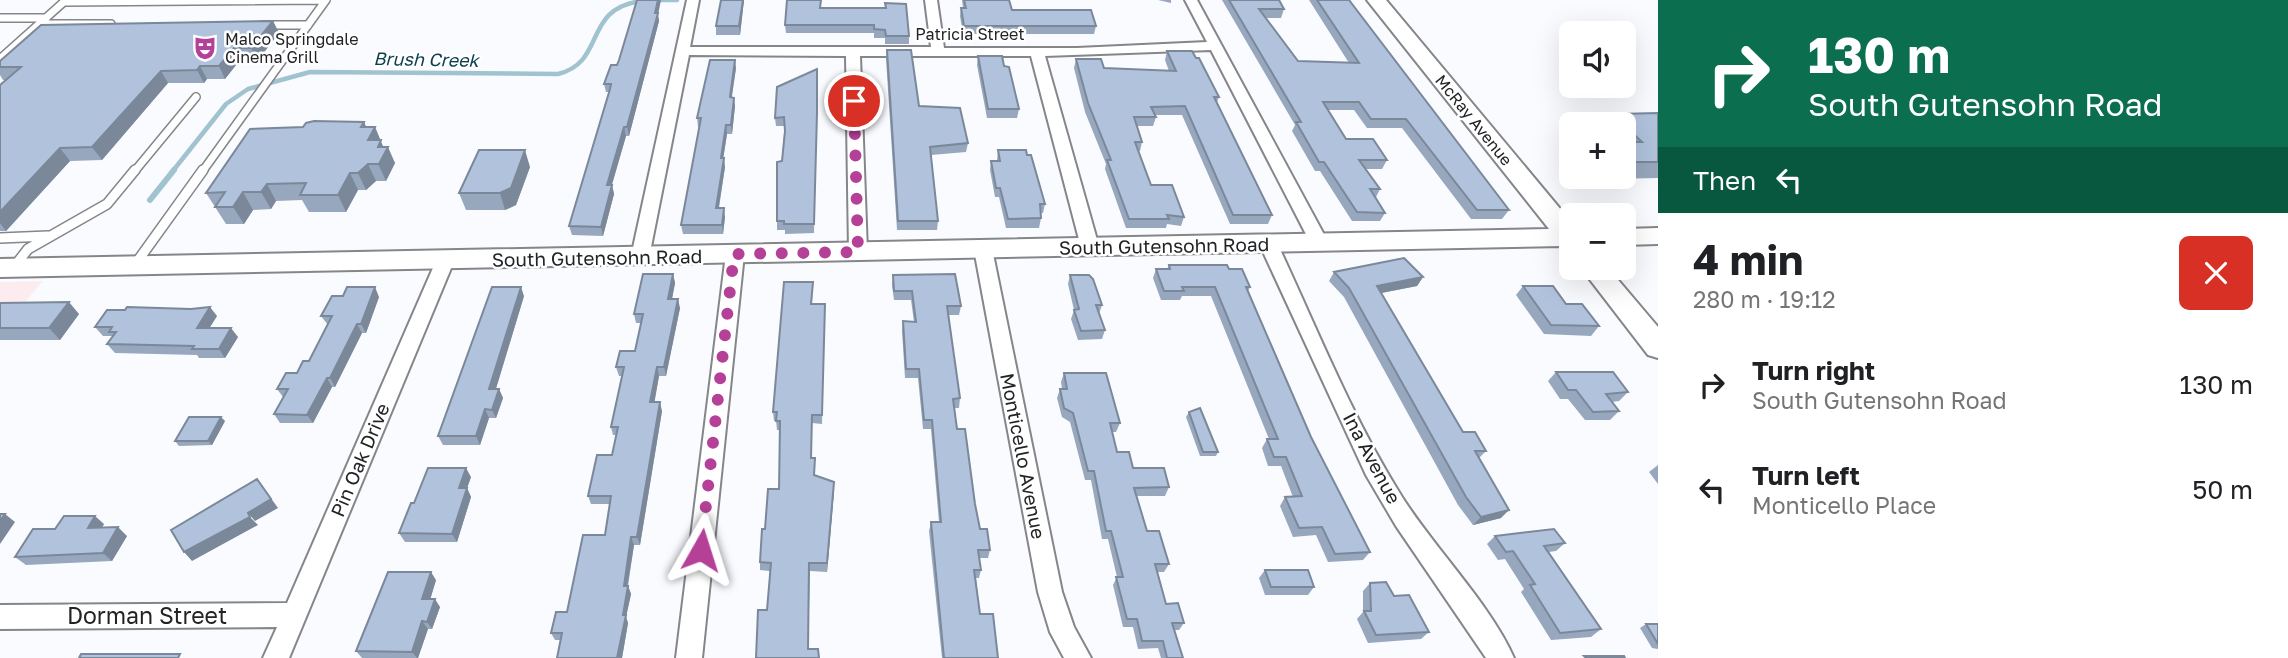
<!DOCTYPE html>
<meta charset="utf-8">
<style>
:root{--surface:#fff;--page:#f2f2f2;--text:#202124;--muted:#757577}
body{margin:0;font-family:"Golos Text",sans-serif;background:var(--page);color:var(--text);height:100vh;display:flex;flex-direction:column;font-size:26px;white-space:nowrap}
*{box-sizing:border-box;margin:0}
p{font-size:23px;color:var(--muted)}
.icon{flex:none;width:38px;height:38px;fill:none;stroke:currentColor;stroke-width:2;stroke-linecap:round;stroke-linejoin:round}
.map{position:relative;flex:1;overflow:hidden}
.drawer{display:flex;flex-direction:column;background:var(--surface);width:630px}
.drawer>*{flex:none}
.top-card{background:#0b6e4f;color:#fff;overflow:hidden}
.controls{position:absolute;left:1559px;top:21px;display:grid;gap:14px}
.controls a{display:grid;place-items:center;width:77px;height:77px;border-radius:10px;background:var(--surface);box-shadow:0 7px 28px #0002;font-size:35px}
.pin{position:absolute;display:grid;place-items:center;width:60px;height:60px;color:#fff;margin:-30px;border:4px solid #fff;border-radius:50%;box-shadow:0 2px 7px #0007}
.me{position:absolute;width:77px;margin:-38px;rotate:6deg;stroke-linejoin:round;filter:drop-shadow(0 0 5px #0008)}
.turn{display:flex;align-items:center;gap:24px;height:147px;padding:0 35px;font-size:32px}
.turn .icon{width:91px;height:91px;stroke-width:2.5}
.turn b{display:block;font-size:49px;line-height:60px}
.then{display:flex;align-items:center;height:66px;padding:0 35px;background:#0003;gap:14px;font-size:26px}
.round{display:grid;place-items:center;flex:none;width:74px;height:74px;border-radius:10px;background:var(--page)}
.head{display:flex;align-items:center;justify-content:space-between;height:119px;padding:0 35px}
h1{font-size:42px;font-weight:700;line-height:52px}
ul{padding:0;list-style:none}
li{display:flex;align-items:center;gap:21px;height:105px;padding:0 35px}
li div{flex:1}
li b{display:block;font-size:26px}
li em{font-style:normal}
main{display:flex;flex:1;min-height:0}
.map>svg:first-child{display:block}
</style>
<main>
<div class="map">
<svg width="1658" height="658" viewBox="0 0 1658 658">
<rect width="100%" height="100%" fill="#f9fbff"/>
<!-- commercial -->
<path fill="#fdecef" d="M43 281 0 331V282Z"/>
<g fill="none" stroke-linecap="round" stroke-linejoin="round">
<!-- stream-far1 -->
<path stroke="#a0c3cf" stroke-width="4.5" d="M653 0H677
M172 172 226 104 248 89 310 72 558 74C607 62 582 8 642 1"/>
<!-- stream -->
<path stroke="#a0c3cf" stroke-width="6" d="M150 200 174 170"/>
<!-- lane-far1 casing -->
<g stroke="#848689" stroke-width="10">
<path id="lane-far1" d="M64 2 325 0
M0 18H46
M40 24H111
M263 25H308
M0 59 66 0
M134 172 196 97
M202 172 326 0"/>
</g>
<!-- lane casing -->
<g stroke="#848689" stroke-width="12">
<path id="lane" d="M0 238 48 236
M134 266 203 170
M14 267 28 249 107 204 135 170"/>
</g>
<!-- street casing -->
<g stroke="#848689" stroke-width="4">
<path id="street" d="M687 0H699L690 47H931L925 0H937L944 48H1077L1207 42 1185 0H1197L1328 242 1319 248 1310 242 1211 50 1045 56 1099 247 1090 253 1081 247 1031 56H860L867 252 858 258 849 252 846 56 689 55 649 257 646 261H634L631 257Z
M1268 237 1277 243C1316 326 1350 413 1399 492 1431 545 1490 603 1514 658H1486L1396 526 1366 475 1259 243Z
M983 243 992 249 1062 592 1074 627 1091 658H1064L1050 632 1038 592 974 249Z
M735 248 744 254 702 658H676L726 254Z
M445 255 454 261 289 658H263L277 627 0 629V605L287 603 436 261Z"/>
</g>
<!-- secondary casing -->
<g stroke="#848689" stroke-width="4">
<path id="secondary" d="M1367 0H1386L1572 223V248L1563 246 0 277V259L1549 229Z
M1658 228V244L1624 245V229Z
M1581 268H1608L1658 327V358L1648 355Z"/>
</g>
<!-- lane-far1 -->
<use href="#lane-far1" stroke="#fff" stroke-width="7"/>
<!-- lane -->
<use href="#lane" stroke="#fff" stroke-width="9"/>
<!-- street -->
<use href="#street" fill="#fff" fill-rule="evenodd"/>
<!-- secondary -->
<use href="#secondary" fill="#fff" fill-rule="evenodd"/>
</g>
<!-- wall -->
<path fill="#97a7bd" d="M744 0 740 35H716V26Z
M962 0H1009L1012 10 1096 26 1094 34H963L960 16 961 8H963Z
M1158 0H1171V3Z
M1222 0H1279L1284 9 1281 18H1265L1298 61 1349 63 1309 0H1349L1509 210 1502 219H1471L1402 128H1367L1354 110H1328L1346 139 1387 160 1382 169H1366L1380 189 1376 197 1385 213 1380 221H1352L1320 171H1315L1292 131 1295 125Z
M885 3 909 36V44H885V38H874V33H786L785 25 822 8H885Z
M658 15 659 21 629 136H626L612 185 614 194 603 236 572 235 569 226 609 92H606L604 84 619 60Z
M273 21 279 33 258 60H240L225 79H207L204 83H168L102 160 70 161 6 231H0V85L7 80H3L0 75V61Z
M887 50 919 106 968 143 966 152 931 155 938 221 937 230H897L886 59Z
M1167 51 1219 97 1217 102 1272 215 1268 224H1230L1182 115H1155L1156 117 1153 126H1137L1142 142 1140 151H1138L1151 185 1184 217 1181 226 1167 224 1166 228H1126L1105 169 1106 164 1085 112 1074 68 1076 59 1104 68 1169 71 1165 60Z
M978 56 1004 66 1019 109 1017 118H987L977 65Z
M736 68 732 97 735 106 732 134H727L723 158 725 167 719 208 725 217 723 234H683L681 225 699 127H698L697 118Z
M817 69 814 233 785 234V230H777V221L784 133V126H776L775 118Z
M1658 113V178L1609 179 1607 177H1624V124H1611L1619 114Z
M364 122 366 127H375L383 147 395 163 386 181H376L366 190H358L346 212H309L302 200 276 201 271 209 253 210 244 224H226L206 193 303 127Z
M998 150 1027 155 1045 204 1043 213H1041V218L1039 228H1006L999 197H995L990 170 991 161H997Z
M530 167 516 205 505 210H466L459 193Z
M1169 265 1229 269 1250 287 1248 291 1311 437 1370 552 1363 560 1328 562 1316 535 1293 537 1280 506 1285 497H1293L1281 466H1268L1262 448 1267 439H1269L1211 296H1182L1180 300H1161L1153 278 1156 269H1167Z
M1334 272 1423 277 1417 286 1381 293 1463 432 1486 451 1479 458 1501 518 1473 525 1458 505 1344 297 1329 281Z
M673 274 675 283 672 299 680 308 666 376H659L654 402 662 411 640 545H634L628 586 631 594 626 617 628 623 622 658H557L561 640H555L551 633 567 612 605 535 610 504H591L588 496 612 455 616 435H613L611 427 622 376H619L616 367 635 351 641 323H636L634 314Z
M893 275 961 306 959 315H948L960 398 959 408H954L957 429 980 529 990 550 988 558H979L981 570 979 578H976L980 614 998 658H942L929 531 931 522H939L931 429H923L918 378H905L902 331 903 321 914 322 911 300H894L892 285Z
M1070 275 1102 305 1099 314 1105 330 1102 339 1078 340 1071 319 1074 310 1068 284Z
M784 282H813L812 304H825L822 424 812 423 811 458H815V476L834 482V491L827 572 810 571 808 649H818L819 658H756L758 610H767L770 571 760 570V562L762 529H765L768 489H779L780 430H777L776 421H774L773 412Z
M1523 286 1566 304 1599 326 1591 336 1544 334 1516 295Z
M524 296 496 389H499L503 398 496 418H489L480 445H443L438 436Z
M379 297 366 333H362L335 387H332L313 423H280L274 414 283 397 277 389 297 373 309 361 328 325 321 316Z
M0 303 79 314 60 340H0Z
M217 316 209 328 238 337 225 358H199L197 355 115 353 107 344 113 336H103L95 327Z
M1556 372 1628 392 1619 401 1612 402 1619 411 1610 420H1585L1568 399H1560L1548 381Z
M1064 373 1120 423 1116 432H1112L1117 452 1133 468 1169 487 1165 496H1137L1147 531 1169 564 1164 572H1157L1166 604 1184 623 1179 630H1175L1183 658H1161L1158 648 1138 649 1133 627H1123L1113 585 1117 577 1108 539H1102L1091 480H1085L1070 422 1062 417 1057 398 1060 389H1062L1061 382Z
M1189 412 1218 452 1216 456H1200L1186 417Z
M225 421 212 445 179 446 175 441Z
M1658 465V484L1649 472Z
M471 477 467 488 471 497 457 542H405L399 533 414 503Z
M104 524 102 527 127 536 112 561 26 565 15 557 55 529Z
M1495 536 1565 543 1556 551 1549 552 1601 629 1591 637 1551 640 1521 592 1524 589 1505 559 1498 560 1487 544Z
M1265 570 1314 587 1308 595H1265L1259 578Z
M436 580 430 599 440 607 432 629H428L418 658H362L356 651Z
M1370 583 1394 596 1429 632 1421 639 1368 643 1357 619 1363 612V591Z
M1646 624H1658V649L1652 648 1640 628Z"/>
<!-- shaded-wall -->
<path fill="#7b889a" d="M658 0H661L658 15 659 21 629 136 627 127Z
M743 0H744L740 35 739 26Z
M273 21 279 33 258 60 251 48Z
M234 48 240 60 225 79 219 66Z
M735 60 736 68 730 106V97Z
M200 66 207 79 204 83 197 70Z
M161 71 168 83 102 160 92 147Z
M734 98 735 106 732 134 731 125Z
M364 122 370 136 375 127 385 151 388 147 395 163 386 181 361 127Z
M726 125 727 134 722 167 721 158Z
M624 127 626 136 609 194 607 185Z
M60 148 70 161 6 231 0 223V212Z
M525 150 530 167 516 205 505 210 500 193Z
M724 158 725 167 717 217 716 208Z
M368 164 376 181 366 190 358 173Z
M350 173 358 190 346 212 338 195Z
M267 184 276 201 271 209 261 192Z
M612 185 614 194 603 236 601 227Z
M243 192 253 210 244 224 233 207Z
M724 208 725 217 723 234 722 225Z
M673 274 675 283 670 309 668 299Z
M1423 277 1417 286 1371 295 1377 286Z
M375 287 379 297 366 333 361 324Z
M521 287 524 296 493 398 489 389Z
M678 299 680 308 666 376 664 367Z
M69 302 79 314 60 340 49 328Z
M210 307 217 316 204 337 197 328Z
M357 324 362 333 335 387 330 378Z
M231 328 238 337 225 358 219 349Z
M657 367 659 376 653 411 650 402Z
M327 378 332 387 313 423 307 415Z
M499 389 503 398 496 418 492 410Z
M660 402 662 411 640 545 637 537Z
M485 409 489 418 480 445 476 436Z
M221 417 225 421 212 445 208 441Z
M466 468 471 477 464 497 459 488Z
M257 479 278 508 255 521 248 513Z
M834 482V491L827 572V563Z
M467 488 471 497 457 542 452 534Z
M1509 510 1501 518 1473 525 1481 517Z
M5 514 15 522 0 544V521Z
M95 516 104 524 97 536 88 528Z
M250 517 258 525 192 561 184 552Z
M118 527 127 536 112 561 103 553Z
M631 537 634 545 626 594 624 586Z
M431 572 436 580 428 607 422 599Z
M628 586 631 594 626 617 628 623 622 658H617L623 615Z
M435 599 440 607 432 629 427 622Z
M422 621 428 629 418 658H417L412 652Z"/>
<!-- building -->
<path fill="#b0c2dc" stroke="#7b889a" stroke-width="2" d="M637 0H658L655 13H658L627 127H624L607 185H612L601 227 569 226 610 89 611 84H604L611 65H617L619 60Z
M721 0H743L739 26H716Z
M787 0H821L820 8H886L885 3 906 4 909 36H886L885 30 874 29V25H785Z
M964 0H1009L1012 10H1091L1096 26H964L961 8H966Z
M1229 0H1279L1284 9H1259L1298 61 1359 63 1317 0H1349L1509 210H1477L1406 119H1371L1359 102H1323L1346 139H1373L1387 160H1359L1380 189H1370L1385 213 1357 212 1324 162H1319L1296 122H1301Z
M273 21 251 48H234L219 66H200L197 70 161 71 92 147 60 148 0 212V85L21 67H0V61L41 25Z
M887 50H911L919 106 960 108 968 143 930 147 938 221H898Z
M1167 51H1192L1196 58H1199L1219 97H1214L1272 215H1233L1185 106 1151 107 1156 117H1134L1142 142H1135L1151 185H1172L1184 217 1167 215 1169 219H1129L1107 160H1111L1088 103 1076 59H1101L1104 68 1176 71Z
M978 56H1002L1004 66 1009 67 1019 109H988Z
M710 60H735L730 97 734 98 731 125H726L721 158H724L716 208H724L722 225H681L701 118H697Z
M817 69V113L814 224H784V221H777V162L782 161 785 131 784 117 775 118 777 87Z
M1658 113V162H1624V142H1642L1623 124H1629L1619 114Z
M314 121 364 122 361 127H375L368 140H381L378 147H388L379 164H368L358 173H350L338 195H300L306 183 267 184 261 192H243L233 207H215L225 192 206 193 250 129 303 127 306 123Z
M479 150H525L511 188 500 193H459Z
M998 150H1026L1027 155H1031L1045 204H1040L1041 218 1008 219 1000 188H996L991 161H1000Z
M1404 258 1423 277 1377 286 1463 432H1475L1486 451H1475L1509 510 1481 517 1466 497 1349 288 1334 272Z
M1169 265H1227L1229 269H1242L1250 287H1246L1311 437 1370 552 1335 554 1322 527 1299 528 1285 497 1302 496 1286 457H1274L1267 439H1278L1215 287H1182L1184 291H1164L1156 269H1170Z
M643 274H673L668 299H678L664 367H657L650 402H660L637 537H631L624 586H628L623 615H626L617 658H557L562 633H551L556 612H567L583 535H605L611 496H588L597 455H612L618 427H611L624 367H616L620 351H635L643 314H634Z
M955 274 961 306H947L960 398 953 399 957 429H965L975 504 980 529H987L990 550H978L981 570H974L980 614H993L998 658H944L931 522H941L932 420H924L919 369H906L903 321 916 322 912 291H894L893 275Z
M1070 275H1089L1093 279 1102 305H1096L1105 330 1081 331 1074 310 1079 309Z
M784 282H813L811 304H825L822 415H812L811 458H815L814 475 834 482 827 563H809L808 649H818L819 658H756L758 610H767L771 563 760 562 762 529H765L768 489H779L780 421H776L777 412H773Z
M1523 286H1553L1566 304H1582L1599 326 1551 325Z
M347 287H375L361 324H357L330 378H327L307 415 274 414 288 389H277L286 373H297L303 361H309L332 316H321L332 296H343Z
M492 287H521L489 389H499L492 410 485 409 476 436H438Z
M69 302 49 328H0V303Z
M127 307 191 309 210 307 197 328H231L219 349H192L194 346 107 344 116 332H109L112 327H95L107 310H125Z
M1556 372H1613L1628 392 1606 394 1619 411 1593 412 1576 390H1568Z
M1064 373H1106L1120 423H1110L1117 452H1129L1133 468H1164L1169 487 1134 488 1147 531H1159L1169 564H1155L1166 604 1178 603 1184 623H1172L1183 658H1167L1163 641H1142L1137 619H1127L1116 577H1123L1111 531H1106L1094 471H1088L1073 413 1064 408 1060 389H1067Z
M1200 408 1218 452H1203L1189 412Z
M189 417H221L208 441H175Z
M428 468H466L459 488H467L452 534 399 533 411 503H414Z
M257 479 271 499 248 513 250 517 184 552 171 530Z
M0 514H5L0 521Z
M64 516H95L88 528 118 527 103 553 15 557 33 529H55Z
M1554 529 1565 543 1544 546 1601 629 1560 633 1530 585 1535 584 1513 551 1506 552 1495 536Z
M1265 570H1308L1314 587H1271Z
M388 572H431L422 599H435L427 622 422 621 412 652 356 651Z
M1386 582 1394 596 1409 595 1429 632 1376 635 1364 611H1371L1370 583Z
M1646 624H1658V644Z
M81 654H180L178 658H79Z
M1584 656H1624L1625 658H1586Z"/>
<g fill="none" stroke-linecap="round" stroke-linejoin="round">
<!-- route -->
<path stroke="#b44098" stroke-width="12" stroke-dasharray="0 21.6" d="M701 550 734 254 858 252 854 101"/>
</g>
<!-- icons -->
<defs>
<g id="theatre-bare" transform="scale(1.89)"><path d="M-5-5.5Q0-4 5-5.5V0Q5 5 0 6Q-5 5-5 0ZM-3.3-2.5H-1v1.5H-3.3ZM1-2.5H3.3v1.5H1ZM-2.8 1Q0 5.5 2.8 1Z" fill="#b44098" stroke="#fff" stroke-width="2.5" paint-order="stroke"/></g>
</defs>
<g fill-rule="evenodd">
<use href="#theatre-bare" x="205" y="48"/>
</g>
<g text-anchor="middle" stroke-width="5" stroke-linejoin="round" paint-order="stroke">
<!-- far-street labels -->
<g font-size="16" fill="#222325" stroke="#fff">
<text x="970" y="40">Patricia Street</text>
<text transform="translate(1474 120) rotate(51)" y="6">McRay Avenue</text>
</g>
<!-- far-poi labels -->
<g font-size="16" fill="#222325" stroke="#fff" text-anchor="start">
<text x="225" y="45">Malco Springdale<tspan x="225" dy="18">Cinema Grill</tspan></text>
</g>
<!-- far-water labels -->
<g font-size="18" font-style="italic" fill="#0e4150" stroke="#fff">
<text transform="translate(426 60) rotate(1)" y="6">Brush Creek</text>
</g>
<!-- street labels -->
<g font-size="19" fill="#222325" stroke="#fff">
<text transform="translate(1164 246) rotate(-1)" y="7">South Gutensohn Road</text>
<text transform="translate(597 258) rotate(-1)" y="7">South Gutensohn Road</text>
<text transform="translate(1023 456) rotate(79)" y="7">Monticello Avenue</text>
<text transform="translate(1372 458) rotate(62)" y="7">Ina Avenue</text>
<text transform="translate(360 460) rotate(-67)" y="7">Pin Oak Drive</text>
</g>
<!-- near-street labels -->
<g font-size="23" fill="#222325" stroke="#fff">
<text x="147" y="624">Dorman Street</text>
</g>
</g>
</svg>
<div class="controls">
<a><svg class="icon" aria-label="sound" viewBox="0 0 24 24"><path d="M4 9h4l5-4v14l-5-4H4zM17 9q2 3 0 6"/></svg></a>
<a>+</a>
<a>−</a>
</div>
<div class="pin" style="left:854px;top:101px;background:#d93025"><svg class="icon" aria-label="arrive" viewBox="0 0 24 24"><path d="M6 21V4h12l-3 4 3 4H6"/></svg></div>
<svg class="me" style="left:701px;top:550px" viewBox="-20 -20 40 40"><path d="M0-17L14 15 0 8-14 15z" fill="#b44098" stroke="#fff" stroke-width="4"/></svg>
</div>
<section class="drawer">
<div class="top-card">
<div class="turn"><svg class="icon" aria-label="right" viewBox="0 0 24 24"><path d="M7 20v-9h11M14 6l5 5-5 5"/></svg><div><b>130 m</b>South Gutensohn Road</div></div>
<div class="then">Then<svg class="icon" aria-label="left" viewBox="0 0 24 24"><path d="M17 20v-9H6M10 6l-5 5 5 5"/></svg></div>
</div>
<div class="head"><div><h1>4 min</h1><p>280 m · 19:12</p></div><a class="round" style="background:#d93025;color:#fff"><svg class="icon" aria-label="close" viewBox="0 0 24 24"><path d="M6 6l12 12M18 6L6 18"/></svg></a></div>
<ul>
<li><svg class="icon" aria-label="right" viewBox="0 0 24 24"><path d="M7 20v-9h11M14 6l5 5-5 5"/></svg><div><b>Turn right</b><p>South Gutensohn Road</p></div><em>130 m</em></li>
<li><svg class="icon" aria-label="left" viewBox="0 0 24 24"><path d="M17 20v-9H6M10 6l-5 5 5 5"/></svg><div><b>Turn left</b><p>Monticello Place</p></div><em>50 m</em></li>
</ul>
</section>
</main>
